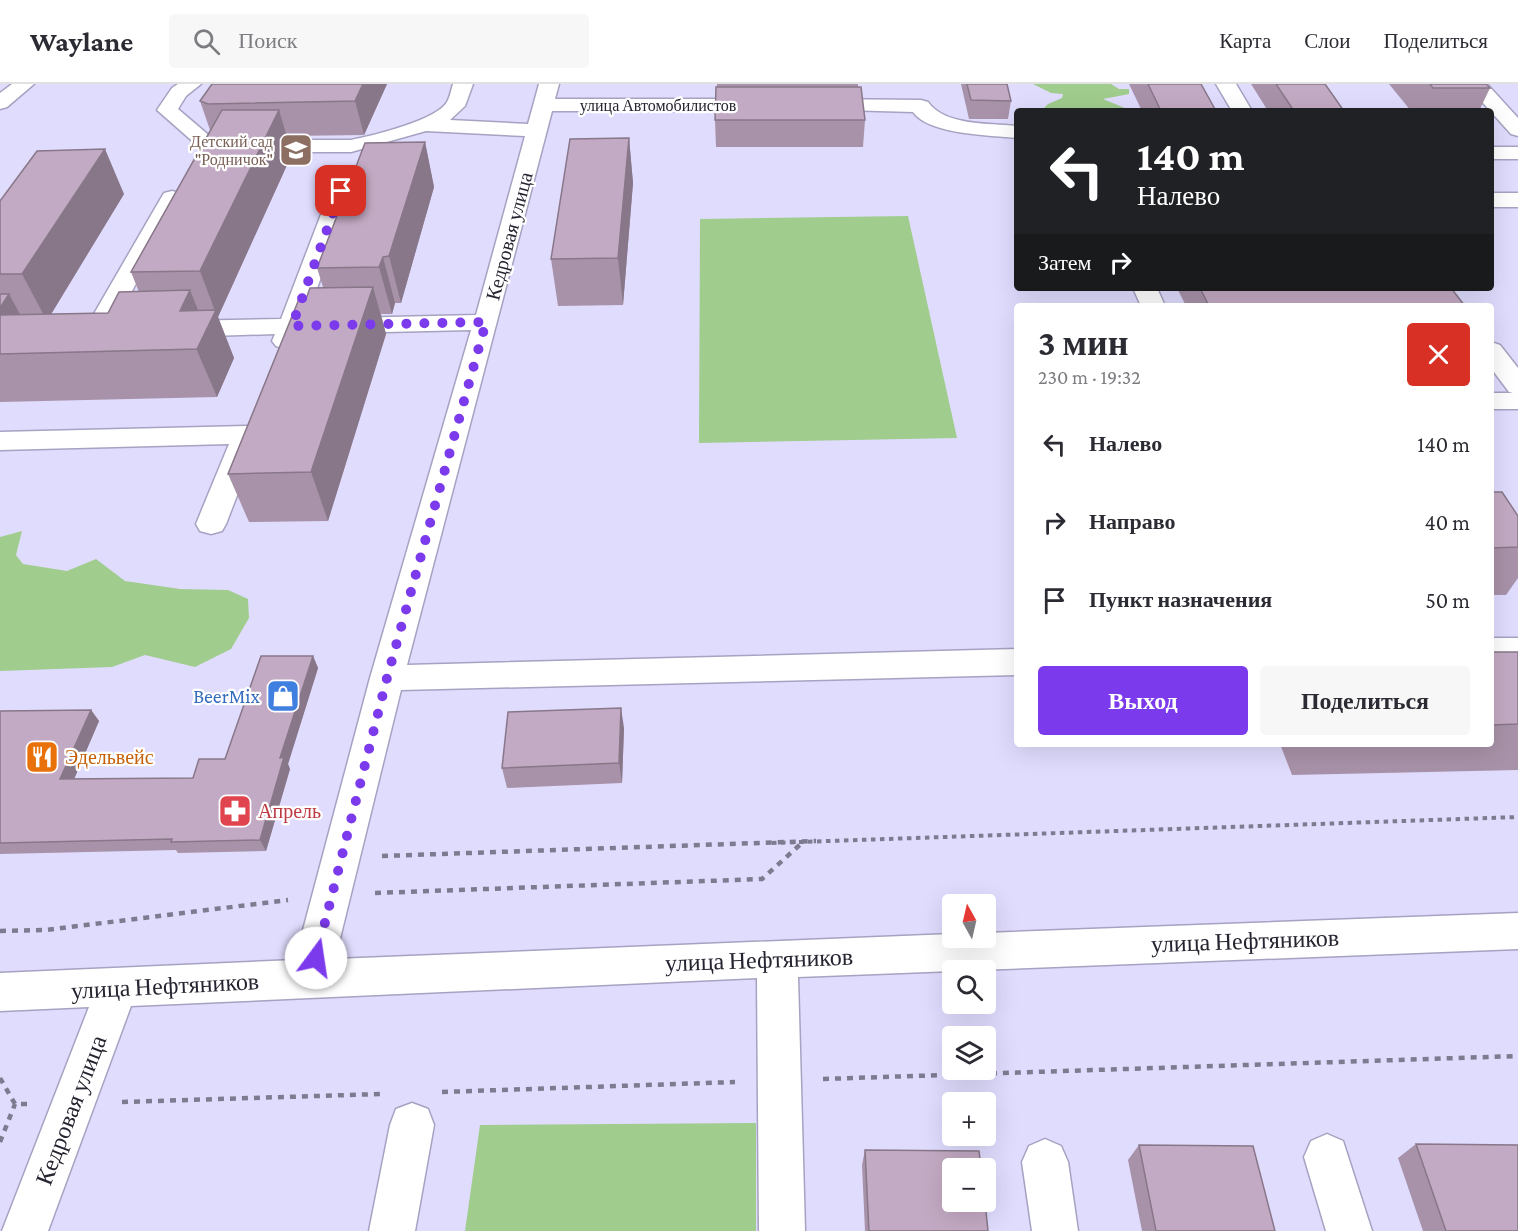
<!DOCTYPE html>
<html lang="ru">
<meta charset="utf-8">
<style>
:root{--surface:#fff;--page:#f7f7f7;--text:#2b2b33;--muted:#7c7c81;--line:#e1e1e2;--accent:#7c3aed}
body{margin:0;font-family:"Crimson Pro",serif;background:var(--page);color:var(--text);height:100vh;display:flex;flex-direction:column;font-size:22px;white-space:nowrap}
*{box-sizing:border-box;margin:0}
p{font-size:20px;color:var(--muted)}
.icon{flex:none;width:33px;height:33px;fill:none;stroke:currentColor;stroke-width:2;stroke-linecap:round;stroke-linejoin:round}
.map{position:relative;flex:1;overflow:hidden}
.drawer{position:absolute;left:1014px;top:219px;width:480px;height:444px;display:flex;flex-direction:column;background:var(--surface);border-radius:6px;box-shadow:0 6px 24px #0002}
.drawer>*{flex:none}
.guide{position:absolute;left:1014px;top:24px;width:480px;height:183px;border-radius:6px;box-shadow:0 6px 24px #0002;background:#202124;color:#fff;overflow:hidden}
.needle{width:39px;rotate:352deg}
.controls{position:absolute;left:942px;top:810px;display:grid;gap:12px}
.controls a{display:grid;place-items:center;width:54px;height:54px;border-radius:6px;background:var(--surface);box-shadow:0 6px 24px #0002;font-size:30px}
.pin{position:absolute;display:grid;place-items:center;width:51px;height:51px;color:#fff;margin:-26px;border-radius:12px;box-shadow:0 3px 9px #0006}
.me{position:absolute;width:66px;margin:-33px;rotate:14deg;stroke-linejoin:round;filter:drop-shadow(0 0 4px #0008)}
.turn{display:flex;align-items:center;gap:21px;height:126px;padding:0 24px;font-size:27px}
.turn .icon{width:78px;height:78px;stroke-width:2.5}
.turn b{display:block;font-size:42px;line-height:51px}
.then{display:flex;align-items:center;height:57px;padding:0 24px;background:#0003;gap:12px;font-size:22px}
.round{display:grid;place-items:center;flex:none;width:63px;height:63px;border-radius:6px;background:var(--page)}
.overview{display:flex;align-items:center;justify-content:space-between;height:102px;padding:0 24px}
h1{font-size:36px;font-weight:700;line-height:45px}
.primary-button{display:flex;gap:12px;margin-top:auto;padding:12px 24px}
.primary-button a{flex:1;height:69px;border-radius:6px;background:var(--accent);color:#fff;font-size:24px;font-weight:700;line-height:69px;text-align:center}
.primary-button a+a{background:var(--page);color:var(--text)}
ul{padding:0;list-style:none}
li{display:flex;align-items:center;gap:18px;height:78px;padding:0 24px}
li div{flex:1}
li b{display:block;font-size:22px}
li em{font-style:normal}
header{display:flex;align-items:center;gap:36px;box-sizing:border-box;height:84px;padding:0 30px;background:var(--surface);border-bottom:2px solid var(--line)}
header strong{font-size:28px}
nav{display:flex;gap:33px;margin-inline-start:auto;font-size:21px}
.search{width:420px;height:54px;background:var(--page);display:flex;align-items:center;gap:15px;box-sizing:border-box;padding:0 21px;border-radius:6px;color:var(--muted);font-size:22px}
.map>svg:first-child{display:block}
</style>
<header>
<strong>Waylane</strong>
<div class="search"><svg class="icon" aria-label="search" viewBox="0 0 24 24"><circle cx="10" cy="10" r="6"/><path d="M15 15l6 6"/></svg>Поиск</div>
<nav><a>Карта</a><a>Слои</a><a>Поделиться</a></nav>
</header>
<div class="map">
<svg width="1518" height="1147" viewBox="0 0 1518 1147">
<rect width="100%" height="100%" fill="#e0dcfe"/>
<!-- green -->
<path fill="#a0cc8d" d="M1033 0H1111L1119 5H1129V10L1103 15 1132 27H1044L1043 25 1048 20 1062 14 1063 10 1051 9Z
M908 132 957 354 699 359 700 135Z
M22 447 16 471 23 480 67 487 96 475 125 497 180 505 228 506 248 515 249 534 231 565 195 583 145 571 112 583 0 587V453Z
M756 1039V1147H465L480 1041Z"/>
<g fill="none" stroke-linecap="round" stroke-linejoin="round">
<!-- minor casing -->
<g stroke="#a6a2c1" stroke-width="3">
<path id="minor" d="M12 0H34L7 23 0 25V9Z
M178 0H201L186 12 178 25 212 54 219 56H351C372 52 437 36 447 18 450 13 451 6 453 0H473L465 22 450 36 528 40 539 0H559L555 15H760L767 17 770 21 767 25 760 27H552L407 581 1017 565V591L401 606 335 875 952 850V854H986V849L1518 829V865L798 893 805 1147H759L757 894 131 922 48 1147H2L89 923 0 927V889L295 876 370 594 471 246 300 250 294 262 285 265 276 262 272 257 275 250 179 253 170 250 166 245 170 240 179 237 281 235 330 107 333 102 341 100 349 102 352 107 306 235 476 231 525 52 426 47 351 68H217L198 62 157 26 172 4Z
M1216 0H1236L1252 27H1232Z
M1466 0H1487L1518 34V52L1511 50Z
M818 15 921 16 928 18C945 42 989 39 1017 42V54C990 51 929 51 913 28L811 25 808 21 811 17Z
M1491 63H1518V75H1491Z
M172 107 180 109 183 114 110 247 106 252 97 255 88 252 84 247 161 114 164 109Z
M1491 109H1518V123H1491Z
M1133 204H1157L1165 222H1141Z
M1491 258 1500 261 1518 284V325H1491V309H1513L1509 308 1491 284Z
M246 342 256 345 260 352 226 440 222 447 211 450 200 447 196 440 229 360 0 366V348Z
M1491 554H1518V578H1491Z
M412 1019 428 1025 434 1041 415 1147H369L390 1041 396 1025Z
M1327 1050 1343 1057 1372 1147H1326L1304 1073 1311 1057Z
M1045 1055 1061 1062 1068 1078 1078 1147H1032L1022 1078 1029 1062Z"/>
</g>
<!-- path-far1 -->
<path stroke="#7e7b91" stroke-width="4" stroke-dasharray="4.5 4.5" stroke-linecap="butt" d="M772 759 1518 733"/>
<!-- path -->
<path stroke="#7e7b91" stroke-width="4.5" stroke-dasharray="6 6" stroke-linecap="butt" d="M382 772 816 757
M375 809 762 795 803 758
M0 847 46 846 288 816
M0 994 15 1020H27
M823 995 1518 972
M442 1008 735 998
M122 1018 381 1010
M0 1058 15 1020"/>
<!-- minor -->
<use href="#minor" fill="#fff" fill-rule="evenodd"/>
</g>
<!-- wall -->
<path fill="#a892a9" d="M387 0 364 51 287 52 292 70 218 233 234 274 217 313 0 318V117L124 110 51 230 108 229 139 208 131 188 210 46 200 17Z
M717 0H858V3L865 36 863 63H716L715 36Z
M961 0H1007L1011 17 1008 35H969Z
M1129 0H1201L1216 27H1142Z
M1251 0H1325L1344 27H1268Z
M1389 0H1486L1490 4 1479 27H1411Z
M629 54 633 99 623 221 558 222 551 175Z
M425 58 434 103 401 219H395L392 230H381L386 250 328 437 249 438 228 390 306 215 323 203 317 184Z
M1177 204H1451L1465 222H1186Z
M1491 408 1518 432V494L1506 511H1491Z
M1491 568H1518V686L1292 691 1280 660H1491Z
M313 572 318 584 288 680 290 685 266 767 178 769 176 766 0 770V627L91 626 99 637 74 695 193 694 225 675Z
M624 644 622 699 507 704 502 684Z
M1416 1060 1518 1147H1423L1398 1074Z
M1139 1061 1275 1147H1142L1128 1076Z
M865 1066 988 1147H865L862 1081Z"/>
<!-- shaded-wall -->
<path fill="#887789" d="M363 0H387L364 51 355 17Z
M279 26 292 70 218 233 234 274 217 313 180 227 190 206 206 246 215 227 200 187Z
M629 54 633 99 623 221 618 174Z
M425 58 434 103 401 219 389 172Z
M105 65 124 110 47 237 22 190Z
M383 173 395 219 392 230 379 183Z
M373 203 386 250 328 437 311 388Z
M9 210 35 258 0 239V224Z
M313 572 318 584 288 680 290 685 266 767 260 756 280 674Z
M621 624 624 644 622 699 619 679Z
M91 626 99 637 69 707 60 695Z"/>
<!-- building -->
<path fill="#c3aac4" stroke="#887789" stroke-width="1.5" d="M212 0H363L355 17 208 20 200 17Z
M967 0H1007L1011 17 971 16Z
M1148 0H1201L1216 27H1161Z
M1276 0H1325L1344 27H1294Z
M1430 0H1486L1490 4H1433Z
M716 3H861L865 36H715Z
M222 26H279L200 187 131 188Z
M629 54 618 174 551 175 570 55Z
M425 58 389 172 383 173 379 183 317 184 365 59Z
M105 65 22 190H0V117L37 67Z
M373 203 311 388 228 390 299 215H306L310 204Z
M1200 204H1451L1465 222H1209Z
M190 206 180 227 216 226 197 265 0 270V231L108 229 119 208Z
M0 210H9L0 224Z
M1491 408H1502L1518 432V463L1491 464Z
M1491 568H1518V640L1491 641Z
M261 572H313L280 674 284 673 260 756 171 758 172 755 0 759V627L91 626 60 695 193 694 199 675H225Z
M621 624 619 679 502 684 508 628Z
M1416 1060 1518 1061V1147H1446Z
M1139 1061 1253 1062 1275 1147H1156Z
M865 1066 979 1067 981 1084H952V1118H985L988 1147H869Z"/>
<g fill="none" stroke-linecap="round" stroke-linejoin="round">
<!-- route -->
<path stroke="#7c3aed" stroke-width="10" stroke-dasharray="0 18" d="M316 874 387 594 486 238 292 242 341 107"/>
</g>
<!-- icons -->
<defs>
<g id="school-square" transform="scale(1.725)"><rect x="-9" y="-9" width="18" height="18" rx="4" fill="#8d6e63" stroke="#fff"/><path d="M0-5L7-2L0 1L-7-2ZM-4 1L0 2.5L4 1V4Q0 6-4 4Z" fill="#fff"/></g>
<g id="shop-square" transform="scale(1.725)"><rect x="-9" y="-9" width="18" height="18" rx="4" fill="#3f7fe0" stroke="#fff"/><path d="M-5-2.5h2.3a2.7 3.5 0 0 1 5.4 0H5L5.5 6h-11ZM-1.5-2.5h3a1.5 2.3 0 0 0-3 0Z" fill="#fff"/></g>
<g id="restaurant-square" transform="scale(1.725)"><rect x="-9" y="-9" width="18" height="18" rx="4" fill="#e8710a" stroke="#fff"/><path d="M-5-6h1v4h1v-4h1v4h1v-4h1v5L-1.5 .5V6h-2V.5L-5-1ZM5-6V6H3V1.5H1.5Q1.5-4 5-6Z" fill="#fff"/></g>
<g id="pharmacy-square" transform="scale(1.725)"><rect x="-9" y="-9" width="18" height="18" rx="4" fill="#e0444e" stroke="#fff"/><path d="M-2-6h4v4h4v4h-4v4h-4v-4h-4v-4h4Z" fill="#fff"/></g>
</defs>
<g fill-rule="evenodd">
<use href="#school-square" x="296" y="66"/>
<use href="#shop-square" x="283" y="612"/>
<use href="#restaurant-square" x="42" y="673"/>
<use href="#pharmacy-square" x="235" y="727"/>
</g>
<g text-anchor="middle" stroke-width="4.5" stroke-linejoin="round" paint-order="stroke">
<!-- far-street labels -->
<g font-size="16" fill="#262430" stroke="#fff">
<text x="658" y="27">улица Автомобилистов</text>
</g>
<!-- far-education labels -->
<g font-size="16" fill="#785e54" stroke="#fff" text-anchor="end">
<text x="273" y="63">Детский сад<tspan x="273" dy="18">"Родничок"</tspan></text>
</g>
<!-- street labels -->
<g font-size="20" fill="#262430" stroke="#fff">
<text transform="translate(509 152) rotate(-75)" y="7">Кедровая улица</text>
</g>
<!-- shop labels -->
<g font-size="20" fill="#366cbe" stroke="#fff" text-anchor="end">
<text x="260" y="619">BeerMix</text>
</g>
<!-- food labels -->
<g font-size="20" fill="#c56008" stroke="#fff" text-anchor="start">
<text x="65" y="680">Эдельвейс</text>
</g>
<!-- health labels -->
<g font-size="20" fill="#be3a42" stroke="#fff" text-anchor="start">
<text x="258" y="734">Апрель</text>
</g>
<!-- near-street labels -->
<g font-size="24" fill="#262430" stroke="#fff">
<text transform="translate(1245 857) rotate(-2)" y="8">улица Нефтяников</text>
<text transform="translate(759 876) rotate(-2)" y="8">улица Нефтяников</text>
<text transform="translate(165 902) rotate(-3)" y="8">улица Нефтяников</text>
<text transform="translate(71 1026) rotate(-69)" y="8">Кедровая улица</text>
</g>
</g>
</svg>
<div class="controls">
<a><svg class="needle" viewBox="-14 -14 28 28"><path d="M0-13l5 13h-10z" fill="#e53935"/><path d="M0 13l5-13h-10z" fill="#7c7c81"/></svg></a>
<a><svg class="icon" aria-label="search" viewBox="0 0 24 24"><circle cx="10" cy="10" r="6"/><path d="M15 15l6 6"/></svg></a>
<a><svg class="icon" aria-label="layers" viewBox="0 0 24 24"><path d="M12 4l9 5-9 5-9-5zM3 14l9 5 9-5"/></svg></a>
<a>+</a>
<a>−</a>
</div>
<div class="pin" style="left:341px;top:107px;background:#d93025"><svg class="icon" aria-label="arrive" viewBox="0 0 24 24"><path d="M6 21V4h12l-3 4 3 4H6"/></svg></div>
<svg class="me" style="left:316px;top:874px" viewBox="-20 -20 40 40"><circle r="19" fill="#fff"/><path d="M0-13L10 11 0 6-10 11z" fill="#7c3aed"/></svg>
<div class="guide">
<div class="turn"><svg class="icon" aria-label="left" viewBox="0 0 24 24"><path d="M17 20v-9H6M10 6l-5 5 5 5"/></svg><div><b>140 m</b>Налево</div></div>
<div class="then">Затем<svg class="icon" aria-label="right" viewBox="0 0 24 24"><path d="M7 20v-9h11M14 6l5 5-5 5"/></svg></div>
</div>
<section class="drawer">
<div class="overview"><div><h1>3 мин</h1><p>230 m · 19:32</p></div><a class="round" style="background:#d93025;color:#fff"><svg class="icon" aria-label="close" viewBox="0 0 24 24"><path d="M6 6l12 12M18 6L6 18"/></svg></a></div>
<ul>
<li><svg class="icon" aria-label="left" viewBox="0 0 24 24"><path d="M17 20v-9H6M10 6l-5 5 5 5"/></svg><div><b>Налево</b></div><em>140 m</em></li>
<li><svg class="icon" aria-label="right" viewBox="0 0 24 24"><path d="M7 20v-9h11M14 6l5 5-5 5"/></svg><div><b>Направо</b></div><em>40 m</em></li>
<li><svg class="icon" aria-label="arrive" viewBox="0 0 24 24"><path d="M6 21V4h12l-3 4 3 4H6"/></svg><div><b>Пункт назначения</b></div><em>50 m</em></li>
</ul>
<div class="primary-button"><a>Выход</a><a>Поделиться</a></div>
</section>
</div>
